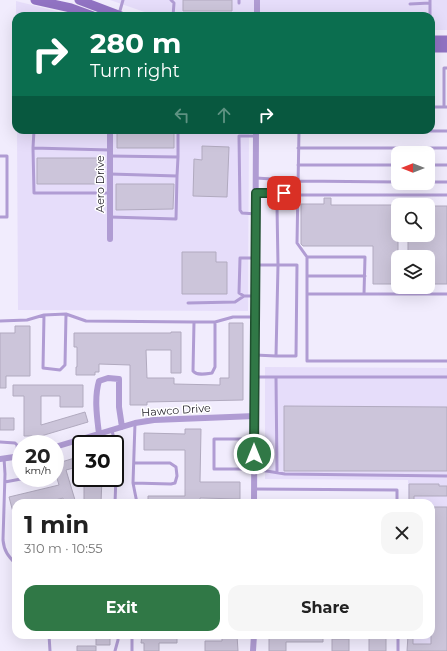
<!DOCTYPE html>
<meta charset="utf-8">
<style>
:root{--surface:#fff;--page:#f6f6f6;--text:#222;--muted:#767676;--accent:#307846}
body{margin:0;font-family:Montserrat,sans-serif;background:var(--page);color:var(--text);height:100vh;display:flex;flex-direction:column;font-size:15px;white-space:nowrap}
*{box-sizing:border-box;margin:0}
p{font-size:13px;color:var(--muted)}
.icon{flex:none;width:22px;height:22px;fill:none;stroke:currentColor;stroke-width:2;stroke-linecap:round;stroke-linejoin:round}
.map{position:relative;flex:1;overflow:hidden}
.panel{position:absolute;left:12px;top:499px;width:423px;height:140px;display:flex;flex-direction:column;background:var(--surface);border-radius:12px;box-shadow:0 4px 16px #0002}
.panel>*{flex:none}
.hud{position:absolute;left:12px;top:12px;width:423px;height:122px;border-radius:12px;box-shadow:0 4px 16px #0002;background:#0b6e4f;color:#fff;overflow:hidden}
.needle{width:26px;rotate:270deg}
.tools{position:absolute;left:391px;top:146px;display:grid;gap:8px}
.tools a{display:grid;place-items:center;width:44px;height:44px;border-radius:8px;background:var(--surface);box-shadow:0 4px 16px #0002;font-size:20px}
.speed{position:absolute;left:12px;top:435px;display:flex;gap:8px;font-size:20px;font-weight:700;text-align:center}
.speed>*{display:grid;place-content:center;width:52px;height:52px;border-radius:50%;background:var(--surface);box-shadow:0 4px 16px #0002;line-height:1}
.speed small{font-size:10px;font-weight:400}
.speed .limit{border:2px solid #111;border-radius:6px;background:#fff;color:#111}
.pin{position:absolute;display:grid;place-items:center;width:34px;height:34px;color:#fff;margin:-17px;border-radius:8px;box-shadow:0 2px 6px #0006}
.me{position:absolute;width:44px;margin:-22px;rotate:0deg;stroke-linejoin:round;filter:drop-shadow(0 0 3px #0008)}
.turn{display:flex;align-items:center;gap:14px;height:84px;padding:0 12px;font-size:18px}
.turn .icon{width:52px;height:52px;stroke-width:2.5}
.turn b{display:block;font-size:28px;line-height:34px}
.lanes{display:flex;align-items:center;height:38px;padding:0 12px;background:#0003;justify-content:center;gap:20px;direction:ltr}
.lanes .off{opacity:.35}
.round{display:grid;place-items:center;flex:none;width:42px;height:42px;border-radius:12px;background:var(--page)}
.summary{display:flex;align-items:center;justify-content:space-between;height:68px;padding:0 12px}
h1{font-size:24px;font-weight:700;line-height:30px}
.button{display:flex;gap:8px;margin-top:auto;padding:8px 12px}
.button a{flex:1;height:46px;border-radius:12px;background:var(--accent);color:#fff;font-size:16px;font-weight:700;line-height:46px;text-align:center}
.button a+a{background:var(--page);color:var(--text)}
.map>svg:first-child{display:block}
</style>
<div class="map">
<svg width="447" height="651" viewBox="0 0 447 651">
<rect width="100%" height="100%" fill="#f1ecfd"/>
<!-- built -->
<path fill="#e6ddfa" d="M110 0H447V30H431V16H156Z
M16 1 68 14 72 16H16Z
M17 130H249L248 311 18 310Z
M265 367 447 368V651H407V635H431V503H408V480L265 479Z"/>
<!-- building -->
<path fill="#ccc5da" stroke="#b1aabf" d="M183 0H232V11H183Z
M117 130H174V148H117Z
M202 146 229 147 227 197 193 196 194 159 202 160Z
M37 158H97L98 184H37Z
M116 184H174L173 209 116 210Z
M324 198H331V205H398V284H373V246H303L301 244V204H324Z
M428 206H447V284H428V257H408V235H428Z
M182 252H216V262H227V294H182Z
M229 323H243V400L147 402V405H130V365L99 364V372H95V375H76V367H77V347H74V333H171V332H181V373H171V350H146L147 378H174V384L220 385V378H229Z
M15 326H30V376H6V388H0V333H15Z
M13 385H83V407H60V396H41V425L85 412 88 422 41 436H24V396H13Z
M284 406 447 407V471H284Z
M0 418H14V430H0Z
M185 429H201L200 482H240V499L200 498V503H148V496H185V450H144V433L185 434Z
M81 456V466L66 470 75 500 64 503 63 498 44 503H16V516H14L9 497 59 485 55 472V464Z
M84 478H102L101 503H84Z
M409 484H439V486H447V496H414V503H409Z
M431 507H447V651H407L408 635H413V644H431Z
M96 635H110V645H96Z
M142 635H177V643H159V651H144V643H141Z
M222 635H237L238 651H205V641H222Z
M269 635H323V642H286V651H269Z
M369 635H386V651H369Z
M332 639H349V651H332Z
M77 646H96V651H77Z"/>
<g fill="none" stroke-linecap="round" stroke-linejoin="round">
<!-- lane -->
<path stroke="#b09cd3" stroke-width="3" d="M171 0 174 3 173 16
M239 3V0
M410 4 430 3
M119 14 123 0
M430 16V0
M431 107H447
M444 107V68H447
M34 130 33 148 110 150
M299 130 297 243 307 257V361H447
M34 131 110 132
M299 131H447
M255 136H239L240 210 242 213 256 214
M33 148 34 193H110
M298 148H447
M0 156H7V217H0
M110 156 178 157 177 176 110 174
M178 157V130
M298 165H398
M428 165H447
M256 178 288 180 298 186
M298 181 398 182
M428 182H447
M256 193H288L298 186
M298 195H447
M110 217 176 219 177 176
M255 265H278L277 206
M307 276H365
M307 294H364L365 257H307
M364 294H447
M255 296H244L239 293 240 258H256
M188 303 235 302 244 296
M44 315 43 368 60 370 65 365 66 314
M0 321 27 320 44 315 66 314 86 321 194 322H215L233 317H255
M194 322 193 371C197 376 206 374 212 373L215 367V322
M255 355 276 356 278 265H297L296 356H276
M255 377H447
M276 377 277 472
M135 423 133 483 137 503
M112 431 117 449 115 503
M255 439H214V469H254L285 474 447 476
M0 442 15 443 17 445 18 456
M4 458 5 474 3 540C4 551 8 556 16 564
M5 482 26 478
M133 483 171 484 175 483 177 476 176 467 170 463H134
M254 489 397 490V503
M49 635 50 651
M115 651 118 640V635
M132 651V635
M398 651V635"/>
<!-- street -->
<path stroke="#b09cd3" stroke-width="6" d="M257 16V0
M110 130V239
M99 434C97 417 94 398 99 381L108 378 119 379V407L122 427
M55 447 135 423 154 420 255 416
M0 459 21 456
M254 503 256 130
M253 651 254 635"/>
<!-- secondary -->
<path stroke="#9173c3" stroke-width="9" d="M35 0 71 8 93 16
M79 0 121 16
M431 40H447
M431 48H447"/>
</g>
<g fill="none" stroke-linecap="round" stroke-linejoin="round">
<!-- route casing -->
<g stroke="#1f4e2e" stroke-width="10">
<path id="route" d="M254 454 256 193H284"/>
</g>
<!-- route -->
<use href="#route" stroke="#307846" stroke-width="7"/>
</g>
<g text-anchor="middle" stroke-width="3" stroke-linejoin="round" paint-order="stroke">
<!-- street labels -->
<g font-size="11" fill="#25232b" stroke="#fff">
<text transform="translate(100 184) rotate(-90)" y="4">Aero Drive</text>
<text transform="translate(176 410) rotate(-4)" y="4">Hawco Drive</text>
</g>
</g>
</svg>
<div class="tools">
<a><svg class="needle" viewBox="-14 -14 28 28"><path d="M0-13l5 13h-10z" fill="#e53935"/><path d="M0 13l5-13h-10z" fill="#767676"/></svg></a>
<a><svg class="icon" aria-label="search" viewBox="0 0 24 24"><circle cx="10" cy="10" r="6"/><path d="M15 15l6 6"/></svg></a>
<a><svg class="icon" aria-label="layers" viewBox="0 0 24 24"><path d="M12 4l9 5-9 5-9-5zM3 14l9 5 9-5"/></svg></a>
</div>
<div class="speed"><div>20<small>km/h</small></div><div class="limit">30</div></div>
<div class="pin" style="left:284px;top:193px;background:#d93025"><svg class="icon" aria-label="arrive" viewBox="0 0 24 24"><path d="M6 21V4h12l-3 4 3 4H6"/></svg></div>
<svg class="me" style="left:254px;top:454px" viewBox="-20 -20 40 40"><circle r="17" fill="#307846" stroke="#fff" stroke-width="3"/><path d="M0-11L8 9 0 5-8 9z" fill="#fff"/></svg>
<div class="hud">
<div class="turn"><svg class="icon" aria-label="right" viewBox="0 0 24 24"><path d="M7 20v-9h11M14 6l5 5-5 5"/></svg><div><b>280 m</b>Turn right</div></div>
<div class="lanes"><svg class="icon off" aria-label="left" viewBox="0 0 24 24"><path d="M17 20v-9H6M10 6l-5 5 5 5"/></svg><svg class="icon off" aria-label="ahead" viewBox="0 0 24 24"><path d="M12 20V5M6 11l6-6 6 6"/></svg><svg class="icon" aria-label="right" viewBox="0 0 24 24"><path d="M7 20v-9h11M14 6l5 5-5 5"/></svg></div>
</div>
<section class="panel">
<div class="summary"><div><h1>1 min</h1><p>310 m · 10:55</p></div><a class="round"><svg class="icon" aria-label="close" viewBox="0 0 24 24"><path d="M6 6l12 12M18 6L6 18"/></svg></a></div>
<div class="button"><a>Exit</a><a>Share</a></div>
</section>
</div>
